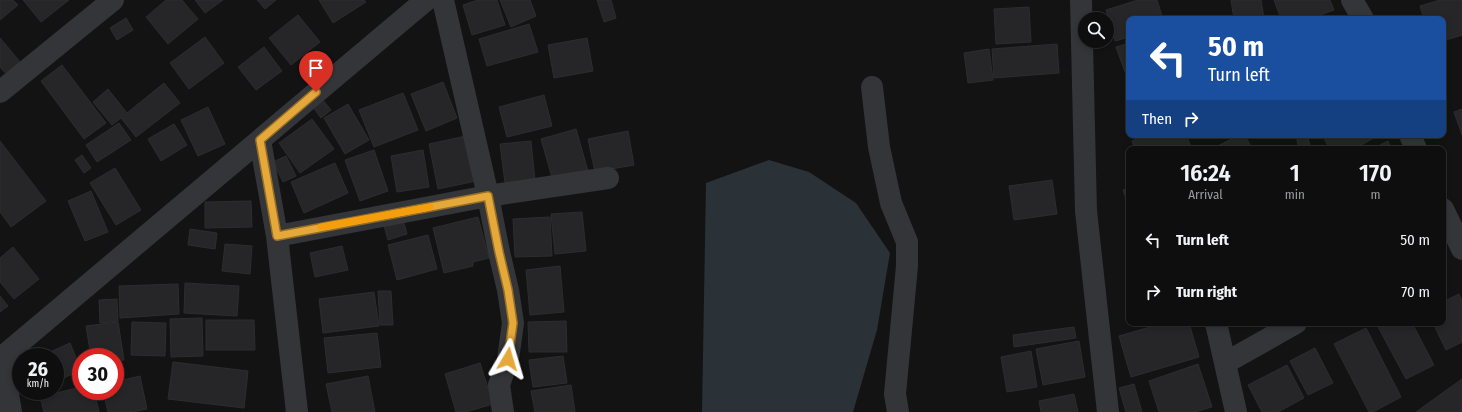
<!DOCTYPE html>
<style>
:root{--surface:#0e0e0f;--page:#1c1c1d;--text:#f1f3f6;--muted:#9b9c9e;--line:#2e2e2f}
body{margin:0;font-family:"Fira Sans Condensed",sans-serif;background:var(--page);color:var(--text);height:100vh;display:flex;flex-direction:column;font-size:15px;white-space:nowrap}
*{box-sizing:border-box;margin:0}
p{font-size:13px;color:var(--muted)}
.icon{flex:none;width:22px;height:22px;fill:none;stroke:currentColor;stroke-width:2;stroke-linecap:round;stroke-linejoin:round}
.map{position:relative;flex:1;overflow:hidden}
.details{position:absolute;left:1126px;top:146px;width:320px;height:180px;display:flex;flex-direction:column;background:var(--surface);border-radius:8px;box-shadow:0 2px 6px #0003,0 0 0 1px var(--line)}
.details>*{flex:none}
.hud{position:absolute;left:1126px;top:16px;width:320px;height:122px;border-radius:8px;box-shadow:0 2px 6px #0003,0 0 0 1px var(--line);background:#1a4fa0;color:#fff;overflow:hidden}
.controls{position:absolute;left:1078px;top:12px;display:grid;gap:8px}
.controls a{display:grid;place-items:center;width:36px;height:36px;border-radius:50%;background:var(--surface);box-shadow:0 2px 6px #0003,0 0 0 1px var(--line);font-size:20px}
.speed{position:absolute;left:12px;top:348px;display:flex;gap:8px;font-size:20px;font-weight:700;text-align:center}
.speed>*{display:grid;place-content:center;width:52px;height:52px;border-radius:50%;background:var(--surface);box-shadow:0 2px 6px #0003,0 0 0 1px var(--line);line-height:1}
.speed small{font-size:10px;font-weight:400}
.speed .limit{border:6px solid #d22;background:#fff;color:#111}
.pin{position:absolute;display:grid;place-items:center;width:34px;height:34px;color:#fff;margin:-41px -17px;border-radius:50% 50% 50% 0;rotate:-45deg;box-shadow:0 0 4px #0007}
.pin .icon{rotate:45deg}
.me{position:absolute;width:44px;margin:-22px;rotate:7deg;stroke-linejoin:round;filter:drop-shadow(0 0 3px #0008)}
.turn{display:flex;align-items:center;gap:14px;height:84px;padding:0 16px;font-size:18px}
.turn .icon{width:52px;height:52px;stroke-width:2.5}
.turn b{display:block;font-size:28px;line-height:34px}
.then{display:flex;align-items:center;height:38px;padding:0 16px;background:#0003;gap:8px;font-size:15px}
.eta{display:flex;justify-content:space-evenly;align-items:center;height:68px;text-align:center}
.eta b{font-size:24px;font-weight:600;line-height:28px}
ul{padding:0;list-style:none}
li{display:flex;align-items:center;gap:12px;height:52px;padding:0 16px}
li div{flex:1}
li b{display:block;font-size:15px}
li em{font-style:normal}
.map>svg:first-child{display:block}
</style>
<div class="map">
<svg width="1462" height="412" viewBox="0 0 1462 412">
<rect width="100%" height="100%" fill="#131314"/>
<!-- water -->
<path fill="#2a3137" d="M769 160 809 172 856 203 890 253 877 330 853 412H702L706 183Z"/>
<!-- building -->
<path fill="#262628" stroke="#2d2d30" d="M0 0H13L18 5 0 20Z
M23 0H69L41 22Z
M166 0H182L198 19 168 44 146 17Z
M195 0H223L205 13Z
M257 0H276L265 9Z
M319 0H364L366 2 333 23Z
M478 0H497L505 25 472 35 463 5Z
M500 0H530L536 16 511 27Z
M597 0H611L616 18 604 22Z
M1138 0H1157L1163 19H1129V37L1115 41 1106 10Z
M1231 0H1261L1264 19H1234Z
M1274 0H1330L1334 10 1309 19H1281Z
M1440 0H1462V35L1443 41V19H1424L1420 6Z
M1029 7 1031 42 996 44 994 9Z
M298 15 320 42 291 65 269 38Z
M126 18 133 30 117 40 110 28Z
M529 24 538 52 487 66 479 39Z
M205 37 224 63 189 89 170 63Z
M0 38 21 63 7 75 0 67Z
M587 38 593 71 554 78 548 45Z
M1129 43V79L1128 80 1116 47Z
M1057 44 1059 73 994 78 992 49Z
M264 47 282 71 256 90 238 67Z
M989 49 993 80 968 83 964 53Z
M62 65 106 123 84 139 41 81Z
M443 82 457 118 426 131 411 94Z
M164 83 180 103 136 137 121 118 112 125 93 102 108 89 127 113Z
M403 93 418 130 374 147 359 110Z
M544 95 552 126 507 137 499 107Z
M322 99 331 110 321 118 313 107Z
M348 104 369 140 345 154 324 118Z
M208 107 225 144 198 156 181 120Z
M1462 109V135L1454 112Z
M312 119 334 149 300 173 279 143Z
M119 123 131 140 97 162 86 145Z
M174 124 187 145 161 161 148 139Z
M576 129 588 171 553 181 541 139Z
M628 131 634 165 595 172 588 139Z
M1146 135H1186L1192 149H1135L1132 141Z
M1239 135H1245L1252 149H1217L1216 147Z
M1296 135H1307L1311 149H1299Z
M1322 135H1379L1354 149H1330Z
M466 136 476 181 438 189 429 144Z
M0 141 46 201 11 227 0 212Z
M531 141 535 180 505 183 500 144Z
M1388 141 1391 149H1372Z
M374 150 388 191 360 201 345 160Z
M423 150 429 187 397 192 391 156Z
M82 155 91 168 84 173 75 160Z
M286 156 296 176 283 182 273 162Z
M335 163 348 193 304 213 291 182Z
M115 168 141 210 116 225 90 183Z
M1052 180 1057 214 1014 220 1009 186Z
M1129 188V208L1123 190Z
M91 191 108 232 85 241 68 201Z
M251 201 252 227 205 228V202Z
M582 212 586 251 555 254 551 214Z
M402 216 407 234 388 240 383 222Z
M478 217 489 258 473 262V266L444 273 433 228Z
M550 217 552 256 515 257 513 219Z
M190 229 217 233 215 249 188 245Z
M428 235 437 269 397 280 388 245Z
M225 244 252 246 250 274 222 271Z
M342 246 348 270 315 277 310 253Z
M13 247 39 279 14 299 0 282V258Z
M560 266 564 312 530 315 526 270Z
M185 283 239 286 237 316 184 313Z
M178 284 179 314 120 318 119 286Z
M378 291H391L393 325H380Z
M374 292 379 326 323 333 319 299Z
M1459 294 1462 301V342L1446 350 1433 323H1443V302Z
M0 296 8 306 0 312Z
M117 299 118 321 100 323 99 300Z
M202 318 203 356 171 357 170 319Z
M206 320H254L255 350H206Z
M566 321 567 352H529L528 322Z
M118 322 124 360 115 361V357H91L86 326Z
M132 322 166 323 165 356 131 355Z
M1164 323H1189L1199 357 1131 377 1119 336Z
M1376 323H1412L1434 365 1406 379Z
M1074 327 1076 338 1014 347 1013 335Z
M1366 328 1401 397 1373 412H1369L1334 344Z
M377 333 381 367 328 373 324 338Z
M1079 341 1085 377 1043 385 1036 349Z
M70 343 81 370 55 382V357H39Z
M1315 348 1333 383 1308 395 1290 361Z
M1031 351 1037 387 1007 392 1001 357Z
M563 356 567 383 533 387 529 360Z
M173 362 248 371 244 408 168 399Z
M480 363 493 404 466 412H456L445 374Z
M1198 364 1212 407 1195 412H1159L1149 381Z
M1287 365 1304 398 1278 412H1262L1248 385Z
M140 376 147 409 133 412H108L103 391H115V382Z
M368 376 375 412H332L326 384Z
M1462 379V412H1416Z
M1134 384 1142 412H1126L1119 388Z
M571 385 575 412H535L531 391Z
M81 387V391H94L99 412H44L40 397Z
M1074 394 1078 412H1041L1039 401Z"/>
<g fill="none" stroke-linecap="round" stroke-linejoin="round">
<!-- minor -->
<path stroke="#343539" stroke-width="22" d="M443 0 488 196 499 252 508 290 513 323 508 359 499 385 503 412
M1081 0 1086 211 1108 412
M1352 0 1363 19
M872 87 879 147 891 203 907 242V266L895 394 898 412
M0 92 113 0
M1410 135 1416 149
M260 140 277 236 297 412
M1443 209 1462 249
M277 236 488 196 608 178
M1216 323 1236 412
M2 358 11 412
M0 359 426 0
M1225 363 1296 323"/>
</g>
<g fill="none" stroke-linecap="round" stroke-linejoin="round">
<!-- route casing -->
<g stroke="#956d26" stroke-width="10">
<path id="route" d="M316 92 260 140 277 236 488 196 499 252 508 290 513 323 508 359"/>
</g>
<!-- route -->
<use href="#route" stroke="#e5a83a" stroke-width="7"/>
<!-- slow -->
<path stroke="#f59e0b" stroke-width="7" d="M321 227 430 207"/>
</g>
</svg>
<div class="controls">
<a><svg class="icon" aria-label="search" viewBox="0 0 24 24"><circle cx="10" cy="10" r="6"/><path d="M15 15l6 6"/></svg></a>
</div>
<div class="speed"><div>26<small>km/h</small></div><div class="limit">30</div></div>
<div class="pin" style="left:316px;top:92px;background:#d93025"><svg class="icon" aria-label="arrive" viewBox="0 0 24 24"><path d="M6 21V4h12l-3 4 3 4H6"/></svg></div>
<svg class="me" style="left:508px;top:359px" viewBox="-20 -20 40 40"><path d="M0-17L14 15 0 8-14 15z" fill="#e5a83a" stroke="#fff" stroke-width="4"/></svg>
<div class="hud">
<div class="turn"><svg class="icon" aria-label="left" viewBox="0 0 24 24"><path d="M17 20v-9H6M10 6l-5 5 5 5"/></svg><div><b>50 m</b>Turn left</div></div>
<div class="then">Then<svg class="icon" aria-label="right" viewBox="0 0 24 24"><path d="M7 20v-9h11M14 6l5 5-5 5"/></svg></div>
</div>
<section class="details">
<div class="eta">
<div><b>16:24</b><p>Arrival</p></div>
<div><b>1</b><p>min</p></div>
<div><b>170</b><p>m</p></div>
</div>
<ul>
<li><svg class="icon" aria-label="left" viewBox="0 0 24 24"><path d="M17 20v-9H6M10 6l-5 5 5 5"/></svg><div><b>Turn left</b></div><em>50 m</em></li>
<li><svg class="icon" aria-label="right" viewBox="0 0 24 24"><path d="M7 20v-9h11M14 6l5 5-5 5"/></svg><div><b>Turn right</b></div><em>70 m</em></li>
</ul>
</section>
</div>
